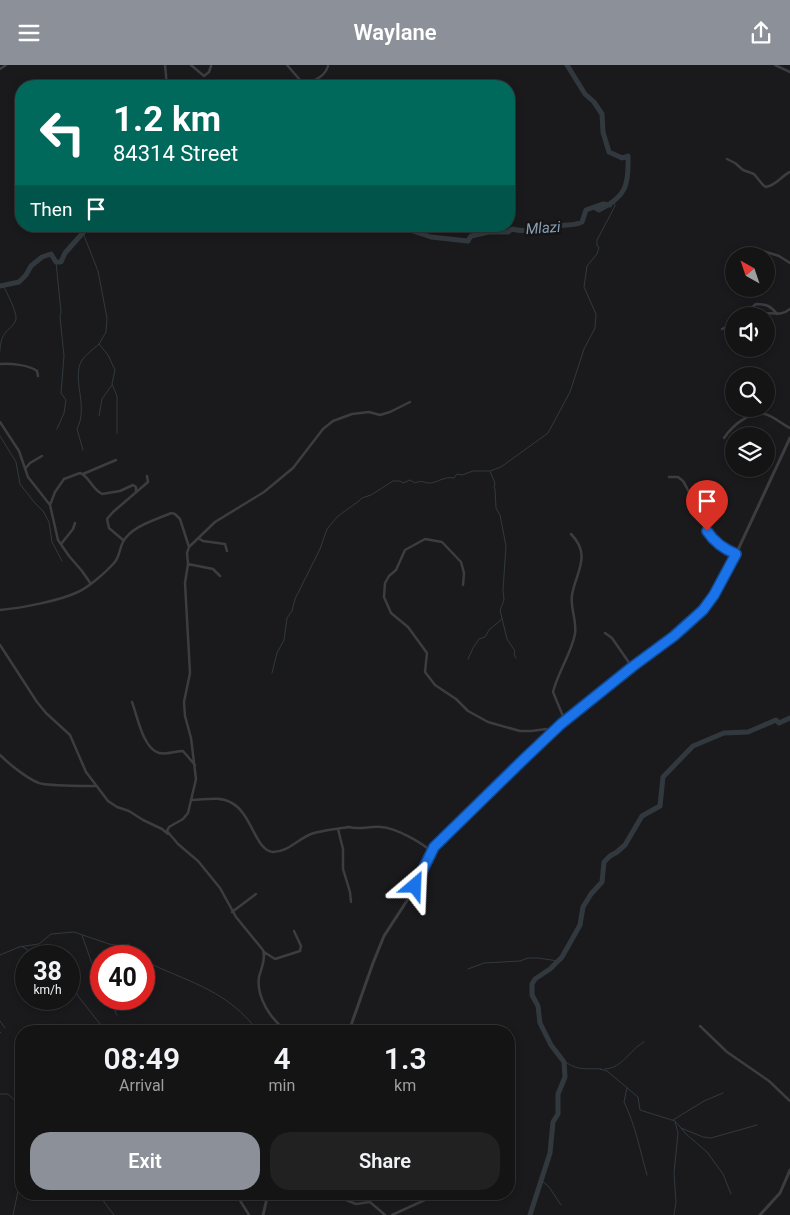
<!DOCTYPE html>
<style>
:root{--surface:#141415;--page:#212122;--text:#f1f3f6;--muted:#9d9ea0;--line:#333334;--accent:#8c9099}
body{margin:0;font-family:Roboto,sans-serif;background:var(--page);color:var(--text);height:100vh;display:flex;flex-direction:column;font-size:19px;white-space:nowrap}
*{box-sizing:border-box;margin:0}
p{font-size:16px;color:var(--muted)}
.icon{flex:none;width:28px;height:28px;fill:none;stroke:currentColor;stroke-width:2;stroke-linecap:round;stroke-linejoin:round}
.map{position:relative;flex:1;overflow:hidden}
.drawer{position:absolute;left:15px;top:960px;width:500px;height:175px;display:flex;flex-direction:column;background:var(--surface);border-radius:20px;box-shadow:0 2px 8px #0003,0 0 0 1px var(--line)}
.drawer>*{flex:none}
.top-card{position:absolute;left:15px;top:15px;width:500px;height:152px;border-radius:20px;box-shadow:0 2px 8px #0003,0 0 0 1px var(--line);background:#00695c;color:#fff;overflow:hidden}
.needle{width:32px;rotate:320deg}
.tools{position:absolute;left:725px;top:182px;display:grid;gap:10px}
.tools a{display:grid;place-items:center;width:50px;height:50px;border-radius:50%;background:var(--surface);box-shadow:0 2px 8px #0003,0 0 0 1px var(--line);font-size:25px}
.speed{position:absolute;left:15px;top:880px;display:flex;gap:10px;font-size:25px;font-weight:700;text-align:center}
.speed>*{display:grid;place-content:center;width:65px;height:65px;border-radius:50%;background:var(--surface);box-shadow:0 2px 8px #0003,0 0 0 1px var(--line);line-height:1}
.speed small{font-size:12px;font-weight:400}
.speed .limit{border:8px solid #d22;background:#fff;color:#111}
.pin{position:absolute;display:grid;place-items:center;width:42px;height:42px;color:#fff;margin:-51px -21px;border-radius:50% 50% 50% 0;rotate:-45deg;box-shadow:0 0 5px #0007}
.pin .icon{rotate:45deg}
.me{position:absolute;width:55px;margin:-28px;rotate:26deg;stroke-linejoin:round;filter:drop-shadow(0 0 4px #0008)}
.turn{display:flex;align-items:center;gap:18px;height:105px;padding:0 15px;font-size:22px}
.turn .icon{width:65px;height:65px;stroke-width:2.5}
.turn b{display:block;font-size:35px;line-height:42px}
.then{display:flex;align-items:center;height:48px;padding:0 15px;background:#0003;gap:10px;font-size:19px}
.eta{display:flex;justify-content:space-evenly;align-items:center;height:85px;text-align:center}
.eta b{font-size:30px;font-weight:600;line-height:35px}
.button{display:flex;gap:10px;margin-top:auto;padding:10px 15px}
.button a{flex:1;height:58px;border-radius:20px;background:var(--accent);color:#fff;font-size:20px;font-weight:600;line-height:58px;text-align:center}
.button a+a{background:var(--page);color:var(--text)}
header{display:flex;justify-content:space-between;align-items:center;height:65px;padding:0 15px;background:var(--accent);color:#fff;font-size:22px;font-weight:600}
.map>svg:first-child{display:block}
</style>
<header><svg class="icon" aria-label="menu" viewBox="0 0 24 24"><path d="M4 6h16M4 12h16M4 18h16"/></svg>Waylane<svg class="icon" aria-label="share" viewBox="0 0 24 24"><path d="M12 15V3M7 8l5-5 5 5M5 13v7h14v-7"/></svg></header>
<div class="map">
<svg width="790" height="1150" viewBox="0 0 790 1150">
<rect width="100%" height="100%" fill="#1a1a1c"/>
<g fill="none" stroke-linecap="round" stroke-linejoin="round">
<!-- stream -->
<path stroke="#31393f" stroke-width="1" d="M83 168 98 206 107 253 106 267 99 279 108 290 115 305 112 319 117 331V368
M56 197 61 247 60 252 64 291 61 328 66 335 64 348 57 364
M0 286C0 279 2 271 6 267 10 262 14 261 16 254 17 247 7 228 3 220
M99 351 102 334 112 320
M0 371 16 397 20 419 34 437 43 446 49 457 52 477 62 496
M83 385 77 364C89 341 71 313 82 295 86 289 94 284 99 279
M516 593 514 589 515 586 507 574 500 545 504 535 503 525 506 481 500 450 496 443 495 424 494 423 495 418 490 406 501 402 548 368 570 327 584 284 595 263 596 249 584 222 587 201 597 189 599 182 597 181V175L615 141 614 136
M468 594 473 583 479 574 485 572 489 565 502 554
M272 608 277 588 284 575 287 553 292 546 295 534 320 484 327 464 338 451 359 436 362 433 371 430 393 416H400L403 418 410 415 415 418C422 415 422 417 428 418 436 419 443 411 454 413L457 409 462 410 473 406H489
M82 870 91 896 101 917
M23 882 37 891
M0 890 19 882 39 879 51 869 74 867 109 879 120 881 129 879 131 883C142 887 144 895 151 899 194 919 227 926 258 966
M468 904 484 898 520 896 528 893H538L558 896
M69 912 78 931 100 959
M109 934 117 950
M0 956 5 963
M0 967 1 968
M564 999 567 998C578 1006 589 1003 601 1004
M600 1004 607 1006 638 1032 640 1045 675 1056 686 1069 707 1087 723 1109 731 1129
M605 1004C623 1003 629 985 644 977
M627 1023 624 1037C635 1059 640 1085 647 1110
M0 1029H8L21 1041
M673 1055 704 1036 723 1028
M681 1063 703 1072 711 1073 757 1060
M541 1115 549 1122 561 1140
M98 1129 114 1150
M13 1150 21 1112
M674 1150 676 1137 674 1108 678 1068 675 1057"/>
<!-- river -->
<path stroke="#31393f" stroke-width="5" d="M594 142 603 139 610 140
M398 161 431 172 468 176 471 171 489 167H508L512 164C526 168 540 163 554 161 565 159 570 162 582 157L586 145 594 142 599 145C626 132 629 120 628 91L622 93 609 87 603 67 602 49 594 37 585 29 567 0
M0 221 19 217 26 210 31 201 42 192 51 189 56 197H61L65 188 89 161
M530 1150 550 1088 553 1057 558 1049V1029L565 1012 564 997 551 980 540 958 538 941 532 930V919L535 914 550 904 562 892 580 860 583 842 591 829 602 817 604 797 610 791 617 787 625 780 642 751 660 741 663 712 693 681 724 668 748 667 776 655 779 658 790 653"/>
<!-- minor -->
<path stroke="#3c3c41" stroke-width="2.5" d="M165 0 167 21
M191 0 204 11 209 7 211 1
M287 0 300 15 302 21
M775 0 790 7
M0 4 6 0
M301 16 306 19C316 15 325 11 328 1
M727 94 735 98 743 105 754 109 763 120 766 122C777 120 781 111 790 107
M763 186 779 191 790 198
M761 250C771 245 779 253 790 244
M742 251 756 239C766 239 771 241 777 249
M722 264 734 258
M0 299C9 298 30 300 37 306L38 311
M0 357 19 386 28 412 50 440 58 475 69 491 82 506 91 519
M724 373C732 361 749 346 765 349 773 351 782 359 790 363
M25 404 30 398 42 391
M83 409 116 395
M669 412H678L683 416C701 445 701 473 736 489
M50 440 55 427 64 414 80 408C89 411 92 424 102 429L120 426 133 420 136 422V427
M198 473 203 476 225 479 227 486
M123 475 109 463 107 454 113 447 148 417 147 411
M61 479 73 464 75 458
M188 499 213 504 220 511
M463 520 464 508 461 497 442 477 425 474 405 485 396 505 389 511 385 518 384 532 391 548 408 562 427 588 425 607 435 620 456 634 468 646 488 657 520 666H532L546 664 552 668
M0 545C21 543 59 536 78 527 89 522 106 507 114 498 120 492 119 484 123 477 131 461 156 455 171 448L175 449 180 454 189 482
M605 568 612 573 632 602
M0 580 37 637 46 648 70 670 86 707 108 736 117 742 129 746 143 755 162 764 168 769
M132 637C137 650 143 684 159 688 167 690 175 686 183 686L195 700
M565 656 553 627C558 607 571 589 575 569 577 555 570 543 572 530 576 507 592 490 571 469
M0 690C8 698 32 718 43 719 60 721 78 721 95 721
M192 735C204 735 219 731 230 737 252 747 255 786 273 787 288 787 298 774 311 769 323 765 337 764 349 762 358 765 371 761 381 762 396 763 421 777 432 787
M338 764 343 784V804L350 827 351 837
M232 847 256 829
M264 887 275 894 300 886 301 881 294 866
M700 961 727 987 769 1016 790 1036
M287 966C271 955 256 932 259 912 261 904 266 894 263 885L236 852 220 823 198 796 178 779 167 766 169 762 183 754 188 748 196 714 191 673 185 651 184 637 190 608 185 518 188 499 187 488 189 482 215 457 264 427 293 403 323 364 333 356 352 349 369 347 380 350 390 347 410 337
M236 1129 249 1150
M331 1129 356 1139 370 1137 385 1150
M392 1150 438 1129"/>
<!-- tertiary -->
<path stroke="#3c3c41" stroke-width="3" d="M349 966 373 898 384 871 410 831 434 782 561 659 674 571 703 545 714 530 736 489 790 373
M263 1150 268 1129
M760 1150 780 1128 790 1105"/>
</g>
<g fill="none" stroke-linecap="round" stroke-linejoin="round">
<!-- route casing -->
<g stroke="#114b97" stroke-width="12">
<path id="route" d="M415 821 434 782 524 694 561 659 632 602 674 571 703 545 714 530 736 489C724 484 714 477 707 466"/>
</g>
<!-- route -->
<use href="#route" stroke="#1a73e8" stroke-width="9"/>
</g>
<g text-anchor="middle" stroke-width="5" stroke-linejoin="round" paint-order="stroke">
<!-- water labels -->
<g font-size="15" font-style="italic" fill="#889eb2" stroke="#151517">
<text transform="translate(543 163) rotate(-4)" y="5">Mlazi</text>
</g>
</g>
</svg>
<div class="tools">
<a><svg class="needle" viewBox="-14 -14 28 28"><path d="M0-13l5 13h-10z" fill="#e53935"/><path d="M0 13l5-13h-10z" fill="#9d9ea0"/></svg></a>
<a><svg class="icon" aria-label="sound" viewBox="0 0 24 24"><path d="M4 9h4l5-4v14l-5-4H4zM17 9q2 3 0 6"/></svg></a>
<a><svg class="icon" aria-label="search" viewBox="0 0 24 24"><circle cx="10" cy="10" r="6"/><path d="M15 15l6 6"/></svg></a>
<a><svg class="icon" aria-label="layers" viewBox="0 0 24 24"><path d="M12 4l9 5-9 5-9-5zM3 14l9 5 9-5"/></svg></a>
</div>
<div class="speed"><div>38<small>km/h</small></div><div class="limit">40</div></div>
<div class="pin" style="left:707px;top:466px;background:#d93025"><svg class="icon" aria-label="arrive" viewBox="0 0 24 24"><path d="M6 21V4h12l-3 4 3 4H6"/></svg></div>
<svg class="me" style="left:415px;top:821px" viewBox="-20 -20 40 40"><path d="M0-17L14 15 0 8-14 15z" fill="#1a73e8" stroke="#fff" stroke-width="4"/></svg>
<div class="top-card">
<div class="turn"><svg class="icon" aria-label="left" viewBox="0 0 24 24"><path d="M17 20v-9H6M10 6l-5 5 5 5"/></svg><div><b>1.2 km</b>84314 Street</div></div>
<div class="then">Then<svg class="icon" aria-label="arrive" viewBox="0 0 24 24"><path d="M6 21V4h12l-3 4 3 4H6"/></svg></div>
</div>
<section class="drawer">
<div class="eta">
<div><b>08:49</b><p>Arrival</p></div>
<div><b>4</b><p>min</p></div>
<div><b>1.3</b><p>km</p></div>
</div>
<div class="button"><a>Exit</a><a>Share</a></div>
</section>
</div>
